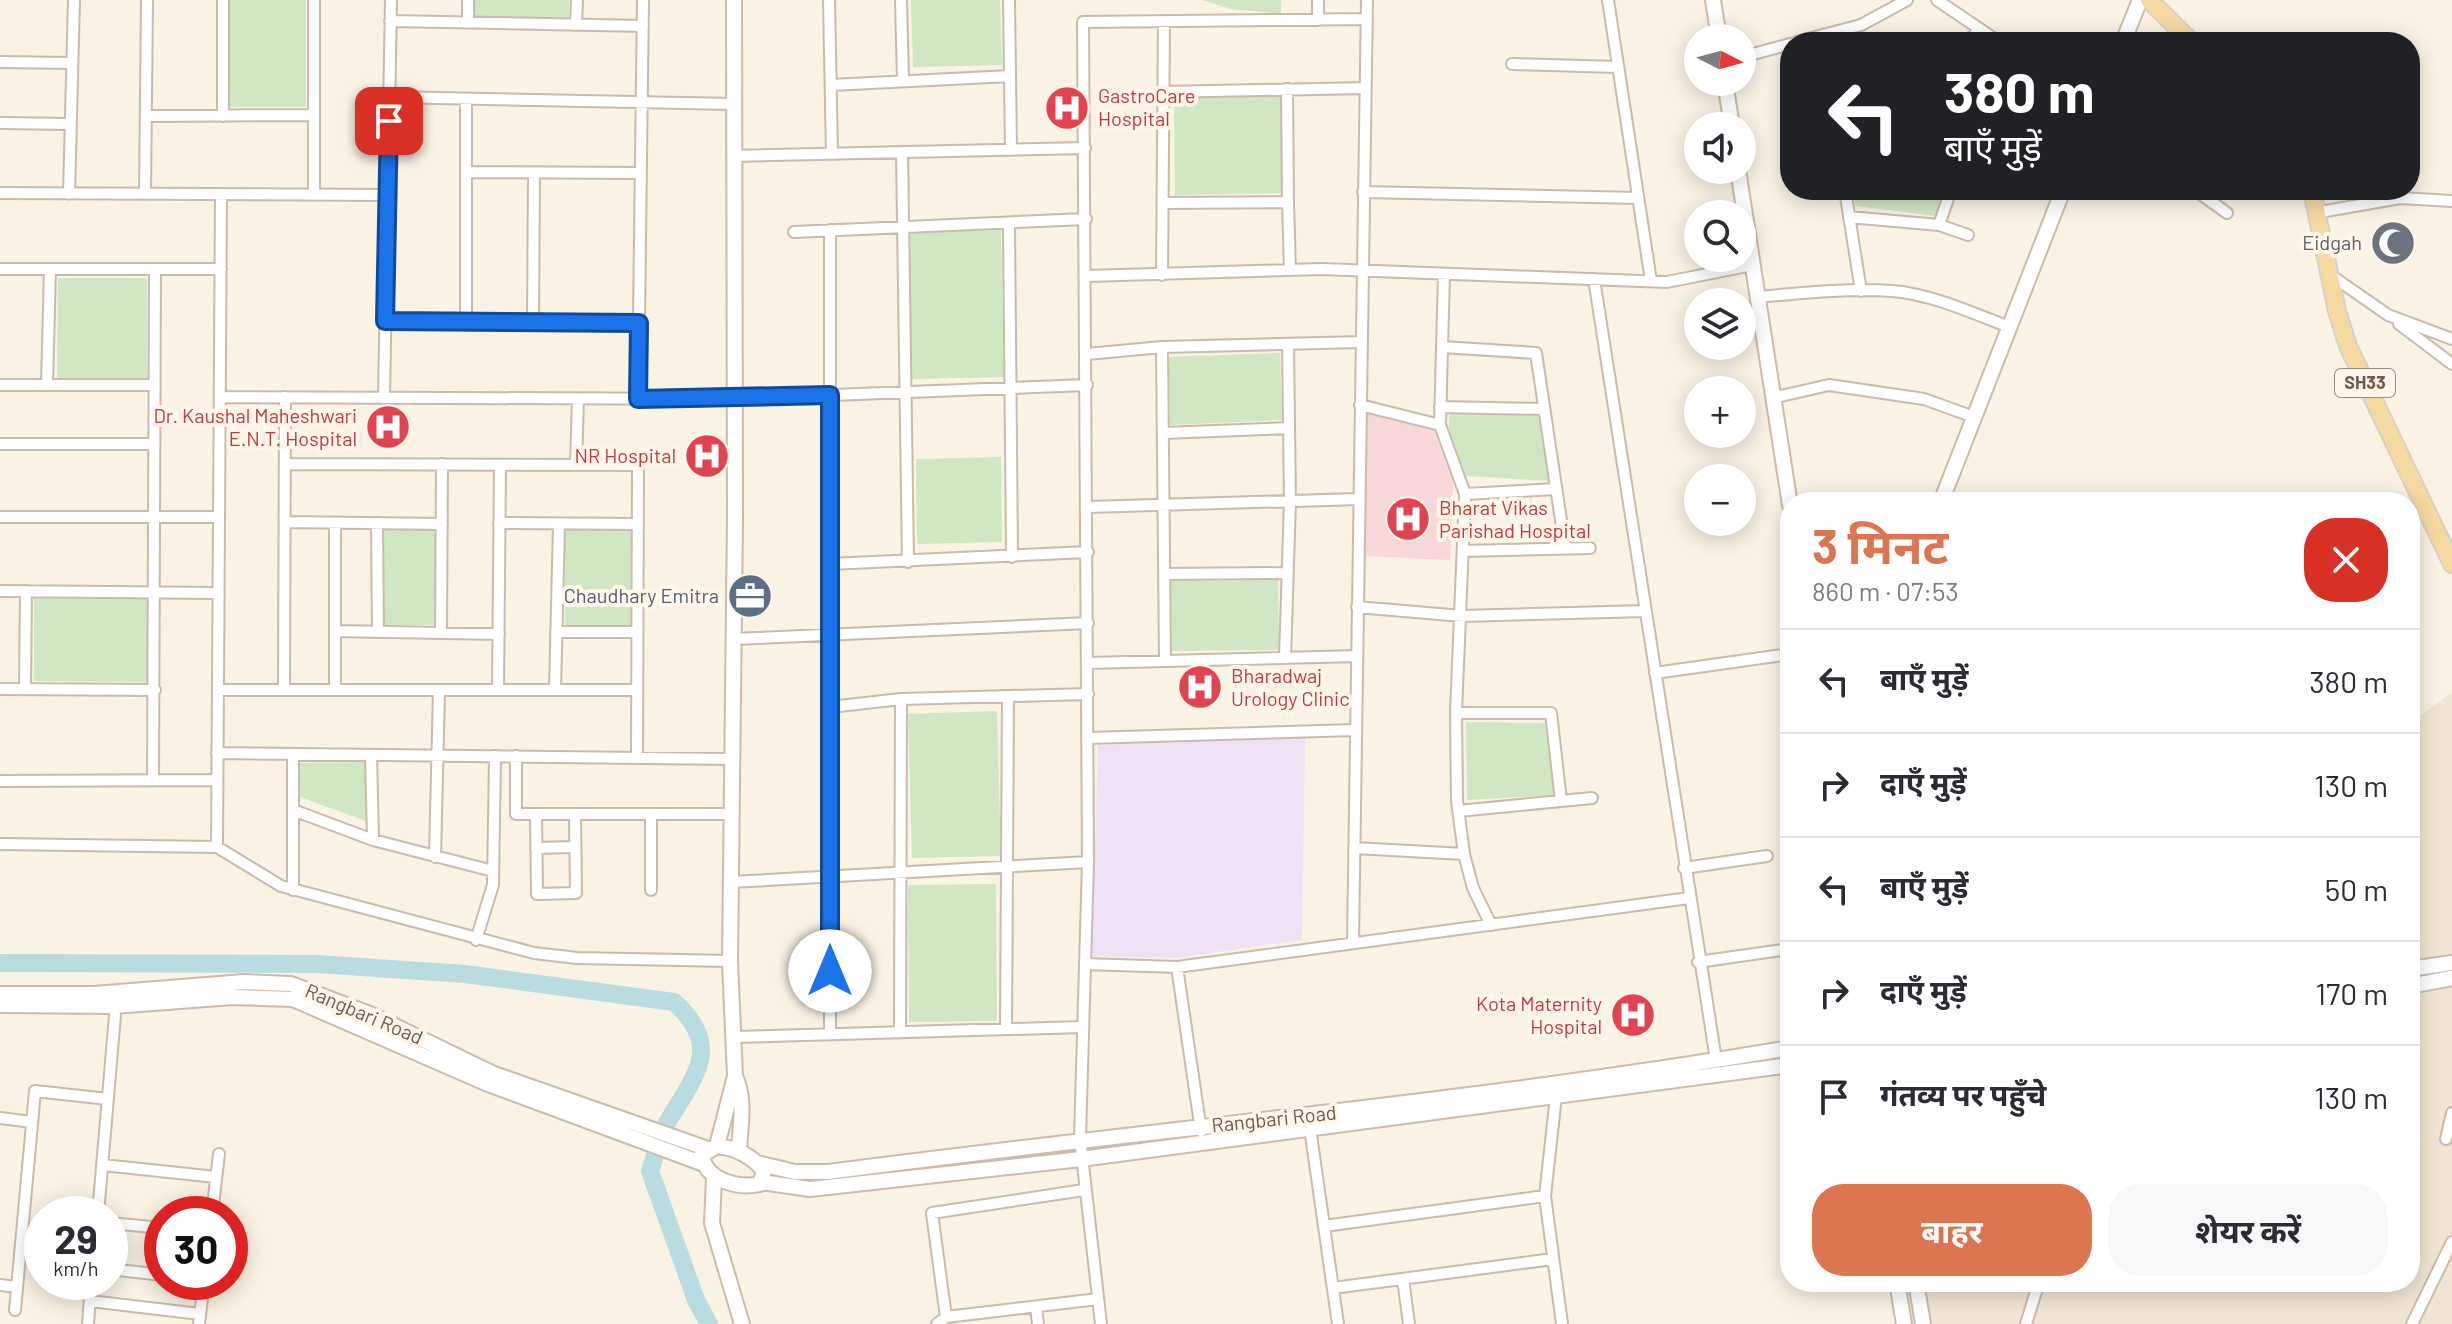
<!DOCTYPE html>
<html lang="hi">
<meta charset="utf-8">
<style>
:root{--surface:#fff;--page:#f7f7f7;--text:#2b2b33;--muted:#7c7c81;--line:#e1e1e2;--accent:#dc7550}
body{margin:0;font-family:Barlow,"Noto Sans Devanagari",sans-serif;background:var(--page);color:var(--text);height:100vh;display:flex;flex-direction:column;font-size:30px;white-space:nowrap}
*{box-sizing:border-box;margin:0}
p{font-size:26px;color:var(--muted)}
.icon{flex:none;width:44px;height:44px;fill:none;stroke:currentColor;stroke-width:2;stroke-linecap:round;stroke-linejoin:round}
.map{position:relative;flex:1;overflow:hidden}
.details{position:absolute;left:1780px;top:492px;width:640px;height:800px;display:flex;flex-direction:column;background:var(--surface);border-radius:32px;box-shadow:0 4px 20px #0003}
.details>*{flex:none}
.hud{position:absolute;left:1780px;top:32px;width:640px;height:168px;border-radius:32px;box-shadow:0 4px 20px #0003;background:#202124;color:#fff;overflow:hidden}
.needle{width:52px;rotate:96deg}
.buttons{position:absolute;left:1684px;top:24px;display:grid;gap:16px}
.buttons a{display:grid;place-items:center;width:72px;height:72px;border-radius:50%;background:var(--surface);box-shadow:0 4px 20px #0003;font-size:40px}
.speed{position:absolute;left:24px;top:1196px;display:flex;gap:16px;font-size:40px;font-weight:700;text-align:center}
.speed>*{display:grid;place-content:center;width:104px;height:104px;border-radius:50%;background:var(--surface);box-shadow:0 4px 20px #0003;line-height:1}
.speed small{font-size:20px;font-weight:400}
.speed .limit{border:12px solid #d22;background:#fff;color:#111}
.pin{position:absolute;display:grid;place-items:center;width:68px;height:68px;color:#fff;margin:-34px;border-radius:16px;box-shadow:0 4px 12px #0006}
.me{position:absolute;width:88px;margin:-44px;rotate:0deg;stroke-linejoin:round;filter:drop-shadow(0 0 6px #0008)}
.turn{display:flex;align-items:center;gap:28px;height:168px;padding:0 32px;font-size:36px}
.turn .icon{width:104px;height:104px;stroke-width:2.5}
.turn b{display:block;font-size:56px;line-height:68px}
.round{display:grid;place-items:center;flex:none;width:84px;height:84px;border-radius:32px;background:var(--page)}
.summary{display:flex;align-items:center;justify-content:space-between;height:136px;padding:0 32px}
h1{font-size:48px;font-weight:700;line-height:60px;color:var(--accent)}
.action{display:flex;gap:16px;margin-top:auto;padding:16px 32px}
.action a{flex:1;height:92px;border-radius:32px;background:var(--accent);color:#fff;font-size:32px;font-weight:700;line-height:92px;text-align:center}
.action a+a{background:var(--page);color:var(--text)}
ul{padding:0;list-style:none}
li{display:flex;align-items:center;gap:24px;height:104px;padding:0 32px;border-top:2px solid var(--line)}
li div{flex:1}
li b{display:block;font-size:30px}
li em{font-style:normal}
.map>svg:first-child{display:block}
</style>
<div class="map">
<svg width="2452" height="1324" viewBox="0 0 2452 1324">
<rect width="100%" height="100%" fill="#faf2e3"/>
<!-- residential -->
<path fill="#f1e4d2" d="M2452 692V1324H1920L1915 1282H2410V723Z"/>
<!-- education -->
<path fill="#efe0f6" d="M1305 738 1302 940 1175 958 1092 956 1098 745Z"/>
<!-- medical -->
<path fill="#f8d7d9" d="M1366 413 1434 431 1453 482 1450 560 1364 556Z"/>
<!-- green -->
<path fill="#d0e7c3" d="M230 0H306V107H230Z
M475 0H569V18L475 16Z
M911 0H1000L1002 65 913 67Z
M1202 0H1281V14L1231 9Z
M1281 95 1283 193 1175 195 1174 97Z
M1853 190H1945L1936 216 1855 206Z
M1001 230 1004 377 912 379 909 232Z
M58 278H147V378H57Z
M1280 353 1282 420 1170 425 1168 357Z
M1449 413 1539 416 1551 481 1466 476 1449 430Z
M1001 457 1002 542 917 544 916 459Z
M383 528H437V625H383Z
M633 528 634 625 565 626 564 529Z
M1278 580 1279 650 1172 651 1171 581Z
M34 598H148L147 682 34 681Z
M997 711 1001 856 912 858 908 714Z
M1466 722 1545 723 1555 795 1467 800Z
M365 762 366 821 300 797 299 763Z
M996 884 997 1021 909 1022 908 885Z"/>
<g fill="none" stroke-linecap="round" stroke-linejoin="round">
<!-- river -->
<path stroke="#b9dbe2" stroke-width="18" d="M0 963 317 964 465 974 674 1002C722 1045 697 1073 670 1118 660 1133 656 1154 650 1171L696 1300 709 1324"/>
<!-- street casing -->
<g stroke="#cabaaa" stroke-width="14">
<path id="street" d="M314 0V194
M829 0 832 154
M901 0 903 81
M1009 0 1011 150
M1608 0 1651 281
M1937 0 1999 42
M1318 20V0
M390 21 643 26
M468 22V0
M576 25 577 0
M1796 42 1861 25 1907 0
M1967 42 1980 29
M1742 57 1790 44
M0 62 72 63
M1512 64 1617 67
M831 85 1010 76
M1163 92 1365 88
M389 97 733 104
M146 116 314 115
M223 116V0
M0 123 71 124
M902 152 908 562
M733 156 1085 148
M466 172 641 173
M1845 190 1861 291
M2195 190 2227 213
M1363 192 1638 198
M0 193 387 195
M69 194 74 0
M145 194 147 0
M1288 202 1290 270
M1163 203 1288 202 1287 89
M2320 212 2400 198 2452 201
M1849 217 1939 225 1968 235
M1009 223 1012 557
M1939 225 1951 190
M794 232 1086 219
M0 269H221
M1444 274 1440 425 1465 494 1456 713 1457 801 1464 854 1473 888 1491 925
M2329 274 2388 315 2452 339
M1162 275 1164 21
M1087 276 1322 269 1667 282 1752 265
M1594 279 1716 1060
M1757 297C1802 293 1847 288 1892 291 1931 294 1973 313 2009 327
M385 321 639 323
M466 322V99
M533 322 534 173
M2399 324 2452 364
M1162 347 1165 661
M1442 347 1536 353 1565 547
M1087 354 1162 347 1361 342
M0 385H154
M47 385 50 269
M220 397 733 399 1087 385
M384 398 391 0
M1772 398 1829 385 1924 399 1974 417
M638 399 643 0
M1360 405 1440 425
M1440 407 1544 409
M1163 433 1289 428
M0 444H153
M286 464 638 465 637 758
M576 465 578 399
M1465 494 1556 489
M1088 507 1359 499
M0 517H219
M286 522 442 524
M335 523V690
M377 523 378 632
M499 523 638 524
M1463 551 1590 548
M830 564 1088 552
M1164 574 1287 573
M0 591 218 593
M1357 607 1462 616 1646 611
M335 631 499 634
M556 632H637
M441 633 442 464
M734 639 1088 623
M1285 658 1290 501 1288 344
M1088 663 1357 656
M1655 673 1790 654
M0 689 155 690
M25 689 26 591
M218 690H637
M284 690 285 397
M498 690 500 465
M555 690 559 524
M830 707 901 699 1088 694
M1456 713H1551L1561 801
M1088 738 1356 730
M217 753 732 759
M371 755 373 840
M516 756V814H732
M153 780 155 269
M0 781 217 780
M293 810 373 840 493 871
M1458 811 1592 798
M536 814 537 894 576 893 575 814
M651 814V890
M0 844 217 847 281 886 534 953 577 958 730 961
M217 847 221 194
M536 848 575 847
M1354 848 1464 854
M435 857 439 690
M1684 868 1767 856
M731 882 1088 862
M293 890V754
M476 940 493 885 495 756
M1353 943 1367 0
M1698 962 1782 950
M1085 964 1177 967 1689 898
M1177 967 1201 1131
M1006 1029 1008 698
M900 1032 901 699
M830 1033V230
M734 1037 1083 1027
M1556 1096 1545 1196 1562 1324
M0 1118 32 1122
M1310 1128 1338 1324
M2446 1139 2452 1113
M103 1165 216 1177
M98 1214 115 1015
M212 1214 219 1154
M110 1223 162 1228
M1324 1226 1545 1196
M110 1269 162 1275
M1403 1279 1409 1324
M0 1285 17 1287
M1333 1288 1553 1259
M90 1301 200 1314
M1036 1307 1038 1324
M15 1310 35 1091 108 1099
M946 1317 932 1213 1084 1190
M88 1324 91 1282
M199 1324 204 1282
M937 1324 946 1317 1098 1299
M1101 1324 1080 1138 1088 862 1083 22 1367 19
M2026 1324 2039 1282
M2412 1324 2452 1242"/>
</g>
<!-- secondary casing -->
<g stroke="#cdbba9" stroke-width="18">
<path id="secondary" d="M1713 0 1719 38
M2123 42 2140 0
M1725 82 1732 126
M1738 170 1790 505
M1941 502 2063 190
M2410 969 2452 963
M2410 986 2452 978
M0 994H94L244 982 291 984 372 1015 494 1074 708 1149
M0 1005 114 1006 232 997 293 999 488 1084 704 1164
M735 1076C746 1100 740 1126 739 1151
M717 1146 735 1076 730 961 735 517 734 0
M717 1146C736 1148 752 1156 764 1171L760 1184C738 1189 705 1180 702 1155Z
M757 1163 795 1172H828C1148 1130 1471 1102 1790 1048
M714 1177 712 1223 742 1324
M761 1182 810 1189 1081 1159 1790 1065
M1897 1282 1904 1324
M1916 1282 1923 1324"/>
</g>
<!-- primary casing -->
<g stroke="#d7d1cd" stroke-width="20">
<path id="primary" d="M2149 0 2192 42
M2312 190 2337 311 2348 346 2452 564"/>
</g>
<!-- street -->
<use href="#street" stroke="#fff" stroke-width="10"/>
<!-- secondary -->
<use href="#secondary" stroke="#fff" stroke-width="14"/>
<!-- primary -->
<use href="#primary" stroke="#f5d99f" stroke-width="16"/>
</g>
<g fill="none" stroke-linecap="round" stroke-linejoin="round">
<!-- route casing -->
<g stroke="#114b97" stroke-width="20">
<path id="route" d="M389 121 385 321 639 323 638 399 830 395V971"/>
</g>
<!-- route -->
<use href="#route" stroke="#1a73e8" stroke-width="14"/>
</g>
<!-- icons -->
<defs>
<g id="hospital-disc" transform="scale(2.3)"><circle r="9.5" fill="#e0444e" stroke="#fef6e9"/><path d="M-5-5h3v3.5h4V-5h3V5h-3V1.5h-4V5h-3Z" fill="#fff"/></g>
<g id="mosque-disc" transform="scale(2.3)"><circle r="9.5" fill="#6b7280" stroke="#fef6e9"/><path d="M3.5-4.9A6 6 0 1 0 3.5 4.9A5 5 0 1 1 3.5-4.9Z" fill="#fff"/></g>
<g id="office-disc" transform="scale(2.3)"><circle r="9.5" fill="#5c6f8a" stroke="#fef6e9"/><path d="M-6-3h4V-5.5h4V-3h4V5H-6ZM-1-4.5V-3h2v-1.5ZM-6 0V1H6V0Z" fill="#fff"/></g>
</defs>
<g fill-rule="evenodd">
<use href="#hospital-disc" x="1067" y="108"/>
<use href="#mosque-disc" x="2393" y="243"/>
<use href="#hospital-disc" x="388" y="427"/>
<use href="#hospital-disc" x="707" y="456"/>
<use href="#hospital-disc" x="1408" y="519"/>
<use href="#office-disc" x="750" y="596"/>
<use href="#hospital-disc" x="1200" y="687"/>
<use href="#hospital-disc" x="1633" y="1015"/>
</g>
<g text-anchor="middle" stroke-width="8" stroke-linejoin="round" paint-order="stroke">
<!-- shield labels -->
<rect fill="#fef6e9" stroke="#9b897a" stroke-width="2" x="2335" y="369" width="60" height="28" rx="6"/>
<g font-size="18" font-weight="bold" fill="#705a4b">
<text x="2365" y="389">SH33</text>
</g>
<!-- health labels -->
<g font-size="20" fill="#be3a42" stroke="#fef6e9" text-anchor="start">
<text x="1098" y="103">GastroCare<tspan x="1098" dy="23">Hospital</tspan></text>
<text x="357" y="423" text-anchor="end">Dr. Kaushal Maheshwari<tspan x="357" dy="23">E.N.T. Hospital</tspan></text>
<text x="676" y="463" text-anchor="end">NR Hospital</text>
<text x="1439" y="515">Bharat Vikas<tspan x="1439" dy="23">Parishad Hospital</tspan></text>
<text x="1231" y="683">Bharadwaj<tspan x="1231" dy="23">Urology Clinic</tspan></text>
<text x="1602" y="1011" text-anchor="end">Kota Maternity<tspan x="1602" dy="23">Hospital</tspan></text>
</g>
<!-- worship labels -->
<g font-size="20" fill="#5b616d" stroke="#fef6e9" text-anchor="end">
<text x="2362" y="250">Eidgah</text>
</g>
<!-- service labels -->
<g font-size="20" fill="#4e5e75" stroke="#fef6e9" text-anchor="end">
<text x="719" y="603">Chaudhary Emitra</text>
</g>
<!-- street labels -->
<g font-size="20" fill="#705a4b" stroke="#fef6e9">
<text transform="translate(364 1014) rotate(23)" y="7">Rangbari Road</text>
<text transform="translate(1274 1119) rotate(-6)" y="7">Rangbari Road</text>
</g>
</g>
</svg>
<div class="buttons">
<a><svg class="needle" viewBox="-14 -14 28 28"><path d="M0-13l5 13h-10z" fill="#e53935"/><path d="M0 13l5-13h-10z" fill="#7c7c81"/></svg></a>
<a><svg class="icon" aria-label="sound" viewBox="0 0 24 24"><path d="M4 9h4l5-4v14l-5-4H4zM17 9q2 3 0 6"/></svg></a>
<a><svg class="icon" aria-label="search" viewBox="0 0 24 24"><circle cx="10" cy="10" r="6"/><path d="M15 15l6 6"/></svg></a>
<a><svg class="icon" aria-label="layers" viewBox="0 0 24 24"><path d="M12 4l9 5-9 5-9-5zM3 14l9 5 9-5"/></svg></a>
<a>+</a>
<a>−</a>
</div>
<div class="speed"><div>29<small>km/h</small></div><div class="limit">30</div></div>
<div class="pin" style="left:389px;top:121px;background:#d93025"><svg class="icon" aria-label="arrive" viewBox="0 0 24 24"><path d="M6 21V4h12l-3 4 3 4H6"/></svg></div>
<svg class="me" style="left:830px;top:971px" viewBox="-20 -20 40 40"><circle r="19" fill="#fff"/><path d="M0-13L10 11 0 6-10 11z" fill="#1a73e8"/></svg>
<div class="hud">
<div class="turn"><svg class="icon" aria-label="left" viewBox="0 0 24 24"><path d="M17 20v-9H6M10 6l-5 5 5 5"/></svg><div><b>380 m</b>बाएँ मुड़ें</div></div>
</div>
<section class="details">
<div class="summary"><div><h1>3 मिनट</h1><p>860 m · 07:53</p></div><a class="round" style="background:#d93025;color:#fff"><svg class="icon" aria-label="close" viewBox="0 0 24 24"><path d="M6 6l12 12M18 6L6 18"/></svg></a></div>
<ul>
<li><svg class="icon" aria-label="left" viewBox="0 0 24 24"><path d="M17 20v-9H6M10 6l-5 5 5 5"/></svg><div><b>बाएँ मुड़ें</b></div><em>380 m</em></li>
<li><svg class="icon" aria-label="right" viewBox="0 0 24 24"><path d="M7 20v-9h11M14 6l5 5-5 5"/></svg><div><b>दाएँ मुड़ें</b></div><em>130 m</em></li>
<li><svg class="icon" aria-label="left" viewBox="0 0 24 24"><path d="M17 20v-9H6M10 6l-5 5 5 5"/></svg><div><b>बाएँ मुड़ें</b></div><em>50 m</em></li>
<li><svg class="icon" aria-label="right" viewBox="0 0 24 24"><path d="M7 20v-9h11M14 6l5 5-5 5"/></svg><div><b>दाएँ मुड़ें</b></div><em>170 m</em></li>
<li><svg class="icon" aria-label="arrive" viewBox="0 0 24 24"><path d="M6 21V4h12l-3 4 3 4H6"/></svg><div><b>गंतव्य पर पहुँचे</b></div><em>130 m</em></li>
</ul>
<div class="action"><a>बाहर</a><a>शेयर करें</a></div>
</section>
</div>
